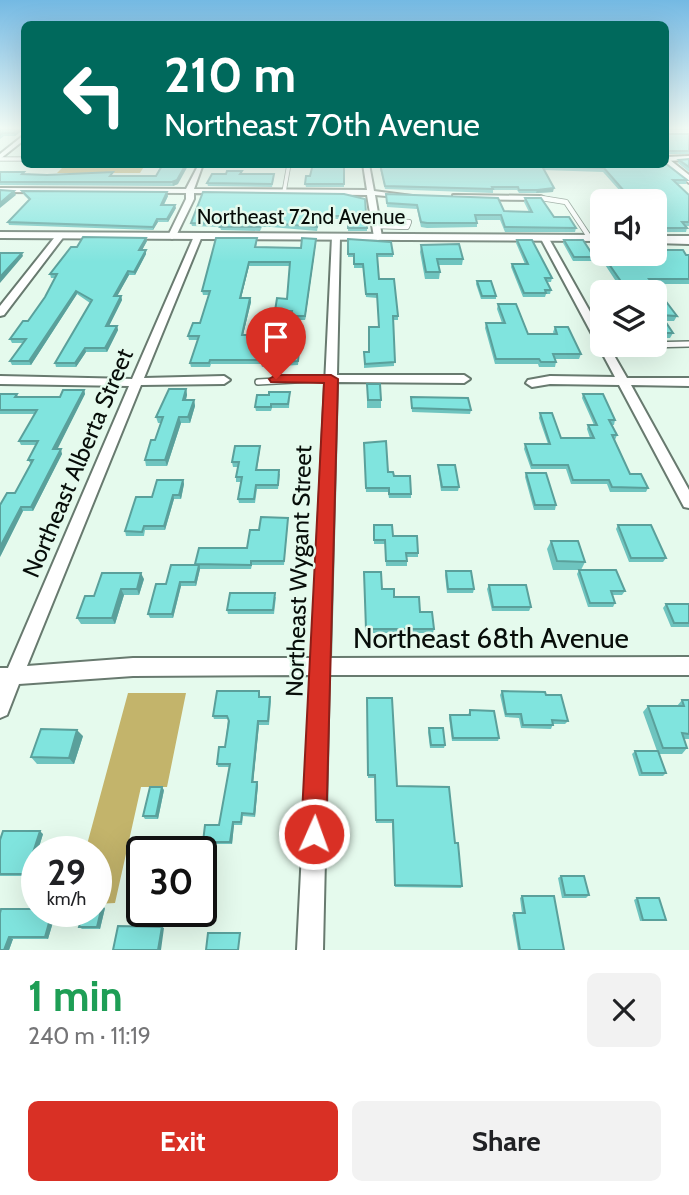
<!DOCTYPE html>
<meta charset="utf-8">
<style>
:root{--surface:#fff;--page:#f2f2f2;--text:#202124;--muted:#757577;--accent:#d93025}
body{margin:0;font-family:Cabin,sans-serif;background:var(--page);color:var(--text);height:100vh;display:flex;flex-direction:column;font-size:26px;white-space:nowrap}
*{box-sizing:border-box;margin:0}
p{font-size:23px;color:var(--muted)}
.icon{flex:none;width:38px;height:38px;fill:none;stroke:currentColor;stroke-width:2;stroke-linecap:round;stroke-linejoin:round}
.map{position:relative;height:950px;overflow:hidden}
.side{display:flex;flex-direction:column;background:var(--surface);flex:1}
.side>*{flex:none}
.banner{position:absolute;left:21px;top:21px;width:648px;height:147px;border-radius:10px;box-shadow:0 7px 28px #0002;background:#00695c;color:#fff;overflow:hidden}
.tools{position:absolute;left:590px;top:189px;display:grid;gap:14px}
.tools a{display:grid;place-items:center;width:77px;height:77px;border-radius:10px;background:var(--surface);box-shadow:0 7px 28px #0002;font-size:35px}
.speed{position:absolute;left:21px;top:836px;display:flex;gap:14px;font-size:35px;font-weight:700;text-align:center}
.speed>*{display:grid;place-content:center;width:91px;height:91px;border-radius:50%;background:var(--surface);box-shadow:0 7px 28px #0002;line-height:1}
.speed small{font-size:18px;font-weight:400}
.speed .limit{border:4px solid #111;border-radius:10px;background:#fff;color:#111}
.pin{position:absolute;display:grid;place-items:center;width:60px;height:60px;color:#fff;margin:-72px -30px;border-radius:50% 50% 50% 0;rotate:-45deg;box-shadow:0 0 7px #0007}
.pin .icon{rotate:45deg}
.me{position:absolute;width:77px;margin:-38px;rotate:2deg;stroke-linejoin:round;filter:drop-shadow(0 0 5px #0008)}
.turn{display:flex;align-items:center;gap:24px;height:147px;padding:0 28px;font-size:32px}
.turn .icon{width:91px;height:91px;stroke-width:2.5}
.turn b{display:block;font-size:49px;line-height:60px}
.round{display:grid;place-items:center;flex:none;width:74px;height:74px;border-radius:10px;background:var(--page)}
.head{display:flex;align-items:center;justify-content:space-between;height:119px;padding:0 28px}
h1{font-size:42px;font-weight:700;line-height:52px;color:#1e9e55}
.cta{display:flex;gap:14px;margin-top:auto;padding:14px 28px}
.cta a{flex:1;height:80px;border-radius:10px;background:var(--accent);color:#fff;font-size:28px;font-weight:700;line-height:80px;text-align:center}
.cta a+a{background:var(--page);color:var(--text)}
.map>svg:first-child{display:block}
</style>
<div class="map">
<svg width="689" height="950" viewBox="0 0 689 950">
<rect width="100%" height="100%" fill="#e5faed"/>
<!-- forest -->
<path fill="#c3b46b" d="M65 165H145L140 173H57Z
M128 693H186L167 787H141L115 903 96 904V852H85Z"/>
<g fill="none" stroke-linecap="round" stroke-linejoin="round">
<!-- lane-far2 casing -->
<g stroke="#687a6f" stroke-width="5">
<path id="lane-far2" d="M0 159H24
M284 192 289 164
M541 198 549 199"/>
</g>
<!-- lane-far1 casing -->
<g stroke="#687a6f" stroke-width="6">
<path id="lane-far1" d="M541 198 566 202 590 238
M376 220 409 222 407 227 376 226"/>
</g>
<!-- lane casing -->
<g stroke="#687a6f" stroke-width="8">
<path id="lane" d="M603 346 689 344
M258 382 331 378"/>
</g>
<!-- street casing -->
<g stroke="#687a6f" stroke-width="4">
<path id="street" d="M665 130H689V134H665Z
M24 135V140L0 159V154Z
M689 156V160L665 161V157Z
M203 164 194 189 367 190 363 164H369L374 191 412 196 408 198 375 195 382 237 378 240 374 237 367 195 194 193V199L176 236 172 239 168 236 186 199V193L0 192V188L186 189 198 166Z
M456 195 541 196 545 198 541 200 453 199V195Z
M58 233 65 235 4 315 0 316V306Z
M195 234 202 236 144 378 224 376 230 380 224 384 141 385 27 666 133 658H312L332 237 336 234 340 237 337 375H464L470 379 464 383 337 382 330 658 689 657V675H329L323 950H297L311 675 133 676 19 684 7 715 0 718V668H8L129 386 0 384V376L132 379Z
M541 235 548 237 602 333V345H608L627 378H689V386L631 385 689 490V508L684 507 619 385 550 384 532 387 526 383 528 380 550 376 615 377 540 237Z"/>
</g>
<!-- secondary casing -->
<g stroke="#687a6f" stroke-width="4">
<path id="secondary" d="M665 156 689 175V183L665 164Z
M0 232 602 235V241L0 238Z
M654 236H689V244L654 243Z"/>
</g>
<!-- lane-far2 -->
<use href="#lane-far2" stroke="#fff" stroke-width="3.5"/>
<!-- lane-far1 -->
<use href="#lane-far1" stroke="#fff" stroke-width="4.5"/>
<!-- lane -->
<use href="#lane" stroke="#fff" stroke-width="5"/>
<!-- street -->
<use href="#street" fill="#fff" fill-rule="evenodd"/>
<!-- secondary -->
<use href="#secondary" fill="#fff" fill-rule="evenodd"/>
</g>
<!-- wall -->
<path fill="#6ec4bf" d="M0 129H24L15 136H4L0 139Z
M665 133 666 134H689V154H665Z
M689 159V172L678 163 679 160Z
M344 164V187H306L305 184 310 176Z
M379 164H665L687 180 686 184H676L689 195V226H686L687 228 686 232H654V201H616L617 200H628L603 172 544 170 553 192 536 193H519L517 190H493V193L385 189Z
M0 172 47 175 113 176 178 184 173 186 0 185Z
M242 174 274 177 272 187 208 186 207 183Z
M22 191 168 196 164 205 176 208 168 222H158L153 230 9 225 8 222 29 200 24 195Z
M344 194 367 228V231H348V219H323V226H318L317 231 271 227H262L260 231 221 230 220 227 192 226 191 223Z
M386 194 504 211 529 212 524 202 525 198 554 217 576 228 575 232H505L500 220H476L477 223V227L427 228 421 227 417 209 387 207Z
M146 238 147 241 142 250 146 254 135 275H129L117 296H121L122 300 109 326H117L118 330 107 352H86L76 367H56L55 363 90 303 77 294 31 365H12L10 361 23 343H12L10 339 28 321 45 297 55 278H51L50 274 77 247Z
M348 239 393 254V257H377L379 279 398 316V320H393L394 366 364 368V352H369L379 327 377 298 366 297 363 268H354V257H348Z
M517 240 552 278 551 282H547L551 290 550 294H546L545 297H523L511 267 512 264H525L516 243Z
M564 240 594 257 593 261H573L563 243Z
M257 242 256 247 301 248 316 242 305 320H292L291 315H275V311L287 299 290 266H249L241 298H250L251 302 243 335 280 342H300L298 365 262 367 261 364H211L210 367H191L190 363 198 340H189L188 336 200 323 209 295H203L202 291Z
M421 245 463 259 462 265H438L440 272 439 279H425L420 252Z
M599 249 689 255V284H653L677 316 674 321H665L673 333 670 338H654V292H614L612 288 614 283H617L598 254Z
M477 281 496 296V299H481L476 284Z
M498 304 528 334H554L553 332 555 327 581 354 579 359H555L556 362 555 367H539L538 364H495L485 328 486 323H502L497 309Z
M367 384 381 400V408H367Z
M186 389 187 395 186 400H194L195 406 190 423H181L167 466H146L145 460 155 440 161 423H158L156 417Z
M84 390 85 394 57 449 62 454 33 511H23L0 557 15 493 31 464 28 460 36 445H21L19 441 35 414H0V394H17L18 397H60Z
M290 392 289 408H272L271 411H256L255 407 269 395Z
M583 394 615 420 614 425H611L617 435 615 440 630 474 648 488 646 492H610L607 484H571L566 469H531L524 449 525 444H548L539 418 540 413 561 438H590L587 429 588 425H594L582 398Z
M411 397 471 410 470 414 412 412Z
M364 443 388 472 394 476 411 494V498H389L388 492H366Z
M260 450 257 470 280 474 278 489H257L255 503H239L238 499 241 482H236V477L238 467H233L232 462Z
M438 465 459 487 458 491H441L438 469Z
M526 473 556 505 555 510H534L525 477Z
M183 480 184 484 181 499H174L165 530H145L144 536H126L125 531 152 497Z
M288 522 284 565H252L251 569H200L196 586H181L173 618H150L148 614 166 584 196 565 247 548 259 530Z
M374 525 418 553V557H407V566H386L385 544H374Z
M618 525 666 558 663 562H629L616 529Z
M551 541 585 562 581 570 625 591 622 595H612L615 603 613 607H588L577 574 579 570H553L547 549Z
M446 571 474 589 473 593H447L445 575Z
M364 572 382 589 420 612 434 629 433 633H366Z
M144 579 139 595H124L115 624H81L77 618 94 596Z
M489 585 531 607 529 611H492L487 589Z
M276 597 274 614H228L227 610Z
M666 604H689V627H671L663 608Z
M502 691 546 695 568 721 565 724H553L551 729 521 728 519 718 505 717 500 695Z
M260 695V697H270L271 701 269 725H259L253 782H257L258 785 255 817 243 816 242 825H234L232 844H205L203 842 219 825 230 767H218L217 764 225 747 228 719H214L213 716Z
M367 698 397 786 455 843 462 886 461 888 395 887 392 823H376L375 778H368Z
M682 700H689V739H684L687 748 682 754H659L666 773 663 776H639L632 754 635 751H657L643 712 648 706H677Z
M470 710 499 738 498 741H452L449 718 450 715H468Z
M429 728 445 745 444 748H430L428 732Z
M83 736 74 764H37L31 757Z
M164 790 158 819H145L143 816Z
M43 834 30 876H0V840Z
M561 876 589 895 586 898H562L558 878Z
M522 896 564 950H518L512 915 514 913H522L520 898Z
M637 898 666 920 662 921H640L634 900Z
M105 908 100 929H82L79 927Z
M56 912 48 939H13L9 950H0V913Z"/>
<!-- shaded-wall -->
<path fill="#5aa09b" d="M19 129H24L15 136 14 133Z
M186 164H189L178 184 173 186 172 182Z
M554 188 553 192 536 193 537 190Z
M14 191 16 195 0 208V203Z
M167 192 168 196 162 208 161 205Z
M175 205 176 208 168 222 167 219Z
M157 219 158 222 153 230V227Z
M146 238 147 241 140 254 139 250Z
M316 239V242L305 320V316Z
M146 250V254L135 275 134 272Z
M22 253 23 256 0 283V277Z
M249 262V266L240 302V298Z
M128 271 129 275 115 300 114 296Z
M76 291 77 294 31 365 29 361Z
M121 296 122 300 107 330 106 326Z
M250 298 251 302 242 339V335Z
M117 326 118 330 107 352 105 348Z
M85 348 86 352 76 367 75 363Z
M186 389 187 395 184 406 183 400Z
M84 390 85 394 55 454 53 449Z
M194 400 195 406 190 423 188 417Z
M179 417 181 423 167 466 165 460Z
M61 449 62 454 33 511 31 507Z
M183 480 184 484 181 499 179 495Z
M173 495 174 499 165 530 164 526Z
M21 507 23 511 0 557V547Z
M199 565 200 569 196 586 195 582Z
M141 573 144 579 139 595 137 589Z
M180 582 181 586 173 618 172 614Z
M121 589 124 595 115 624 112 618Z
M258 721 259 725 253 785 252 782Z
M77 730 83 736 74 764 69 758Z
M257 782 258 785 255 817 254 814Z
M162 787 164 790 158 819 156 816Z
M233 822 234 825 232 844 230 842Z
M40 831 43 834 30 876 26 874Z
M102 906 105 908 100 929 97 927Z
M52 912H56L48 939 45 937Z
M162 927 164 928 161 950H158Z
M9 937 13 939 9 950H4Z"/>
<!-- building -->
<path fill="#80e4de" stroke="#5aa09b" stroke-width="2" d="M0 129H19L14 133H2L0 135Z
M665 133 666 134H689V151H665Z
M689 159V167L679 160Z
M665 163 687 180H673L689 195V222H682L687 228H655L654 201H618L617 200H632L604 168 542 166 554 188 537 190H519L518 187H492L493 189 385 186 380 164H665Z
M163 164H186L177 180 172 182H0V172H24L22 174 47 175 113 172 110 176H156Z
M313 164H344V184H305L306 176H310Z
M227 171H242L240 174H274L272 184 207 183 212 174H226Z
M0 190 14 191 0 203Z
M22 191 167 192 161 205H175L167 219H157L153 227 8 222 30 199Z
M203 192 344 194 365 199 367 228H348V216H323V222H318L317 227 271 223H261L260 227H220L222 224 191 223Z
M386 194 498 198 504 211 532 212 525 198H541L554 217H569L576 228 505 227 501 215H475L477 223H427L421 222 417 205 387 203Z
M83 237 146 238 139 250H146L134 272 128 271 114 296H121L106 326H117L105 348H85L75 363H55L92 300 76 291 29 361H10L26 339H10L23 321H28L45 297 57 274H50L71 247H77Z
M216 238H257L255 247 301 248 302 238 316 239 305 316H291L292 311H275L277 298 287 299 290 262H249L240 298H250L242 335H280L279 342H300L298 361 261 363 262 360H210L209 363H190L199 336H188L193 323H200L210 291H202Z
M348 239 391 242 393 254H377L379 279H394L398 316H393L395 362 365 364 364 352H369V327H379L377 294H366L363 264H354V254H348Z
M517 240H532L552 278H545L551 290H545L546 293H524L512 264H528Z
M564 240H583L594 257H574Z
M459 244 463 259H437L440 272H426L421 245Z
M654 250H683L686 255H689V279H649L677 316 661 315 673 333H654V292H619L614 283H622L602 254H654Z
M0 253H22L0 277Z
M477 281H491L496 296H482Z
M498 304H516L528 334H557L555 327H568L581 354H553L556 362H541L539 359H496L486 323H505Z
M367 384H380L381 400H368Z
M169 389H186L183 400H194L188 417H179L165 460H145L151 440H155L163 417H156Z
M63 390H84L53 449H61L31 507H21L0 547V505L7 493H15L33 460H28L38 441H19L37 410H0V394H17L15 397H60Z
M269 392H290L288 404H271V407H255L257 395H269Z
M583 394H603L615 420H609L617 435H612L630 474H641L648 488 612 487 609 480H573L568 465H532L525 444H550L540 413H552L561 438H594L588 425H597Z
M411 397 468 398 471 410 412 408Z
M386 441 388 472H393L394 476H410L411 494H389V488H366L364 443Z
M235 446H260L256 470H279L278 485H256L254 499H238L242 477H236L239 462H232Z
M438 465H455L459 487H442Z
M526 473H546L556 505H535Z
M157 480H183L179 495H173L164 526H144L142 532 125 531 136 497H152Z
M261 517 288 518 284 561H251V565L195 564 199 548H247L250 530H259Z
M374 525H392L393 536H417L418 553H406L407 561H386L385 540H374Z
M618 525H651L666 558H631Z
M551 541H578L585 562 557 561Z
M171 565H199L195 582H180L172 614H148L156 584H166Z
M579 570H616L625 591H611L615 603H590Z
M446 571H471L474 589H448Z
M364 572H381L382 589H394V597H419L420 612H432L434 629H366Z
M102 573H141L137 589H121L112 618H77L85 596H94Z
M489 585H526L531 607H493Z
M230 593H275L273 610H227Z
M666 604H689V623H674Z
M217 691H259V697H270L268 721H258L252 782H257L254 814 242 813 241 822H233L230 842H203L205 825H219L230 764H217L219 747H225L229 721 227 716H213Z
M502 691 545 692 546 695H561L568 721 552 720 553 725H523L521 714H506Z
M367 698H392L397 786 449 787 455 843H458L462 886 395 885 393 820H376L375 775H368Z
M682 700H689V734L682 733 687 748H663L648 706H684Z
M470 710 494 711 499 738H453L450 715H470Z
M429 728H443L445 745H431Z
M41 729 77 730 69 758 31 757Z
M635 751H658L666 773H642Z
M150 787H162L156 816H143Z
M3 831H40L26 874H0V840Z
M561 876H584L589 895H565Z
M522 896H554L564 950H520L514 913H525Z
M637 898H659L666 920H643Z
M96 906H102L97 927H79L83 912H96Z
M1 909H37V912H52L45 937H9L4 950H0V913Z
M118 926 162 927 158 950H113Z
M208 933H240L238 950H206Z"/>
<!-- sky -->
<linearGradient id="sky" x2="0" y2="1"><stop stop-color="#74b9e3"/><stop offset="0.49" stop-color="#f3fdf7"/><stop offset="1" stop-color="#f3fdf7" stop-opacity="0"/></linearGradient>
<rect width="689" height="262" fill="url(#sky)"/>
<!-- route -->
<path fill="#d93025" stroke="#8d1f18" stroke-width="2" d="M276 375H331L338 379 326 834 323 843 314 846 305 843 301 834 324 383 271 382 269 379Z"/>
<g text-anchor="middle" stroke-width="5" stroke-linejoin="round" paint-order="stroke">
<!-- far-street labels -->
<g font-size="21" fill="#070d09" stroke="#e5faed">
<text x="301" y="224">Northeast 72nd Avenue</text>
</g>
<!-- street labels -->
<g font-size="24" fill="#070d09" stroke="#e5faed">
<text transform="translate(78 463) rotate(-67)" y="8">Northeast Alberta Street</text>
<text transform="translate(299 571) rotate(-88)" y="8">Northeast Wygant Street</text>
</g>
<!-- near-street labels -->
<g font-size="28" fill="#070d09" stroke="#e5faed">
<text x="491" y="648">Northeast 68th Avenue</text>
</g>
</g>
</svg>
<div class="tools">
<a><svg class="icon" aria-label="sound" viewBox="0 0 24 24"><path d="M4 9h4l5-4v14l-5-4H4zM17 9q2 3 0 6"/></svg></a>
<a><svg class="icon" aria-label="layers" viewBox="0 0 24 24"><path d="M12 4l9 5-9 5-9-5zM3 14l9 5 9-5"/></svg></a>
</div>
<div class="speed"><div>29<small>km/h</small></div><div class="limit">30</div></div>
<div class="pin" style="left:276px;top:379px;background:#d93025"><svg class="icon" aria-label="arrive" viewBox="0 0 24 24"><path d="M6 21V4h12l-3 4 3 4H6"/></svg></div>
<svg class="me" style="left:314px;top:834px" viewBox="-20 -20 40 40"><circle r="17" fill="#d93025" stroke="#fff" stroke-width="3"/><path d="M0-11L8 9 0 5-8 9z" fill="#fff"/></svg>
<div class="banner">
<div class="turn"><svg class="icon" aria-label="left" viewBox="0 0 24 24"><path d="M17 20v-9H6M10 6l-5 5 5 5"/></svg><div><b>210 m</b>Northeast 70th Avenue</div></div>
</div>
</div>
<section class="side">
<div class="head"><div><h1>1 min</h1><p>240 m · 11:19</p></div><a class="round"><svg class="icon" aria-label="close" viewBox="0 0 24 24"><path d="M6 6l12 12M18 6L6 18"/></svg></a></div>
<div class="cta"><a>Exit</a><a>Share</a></div>
</section>
